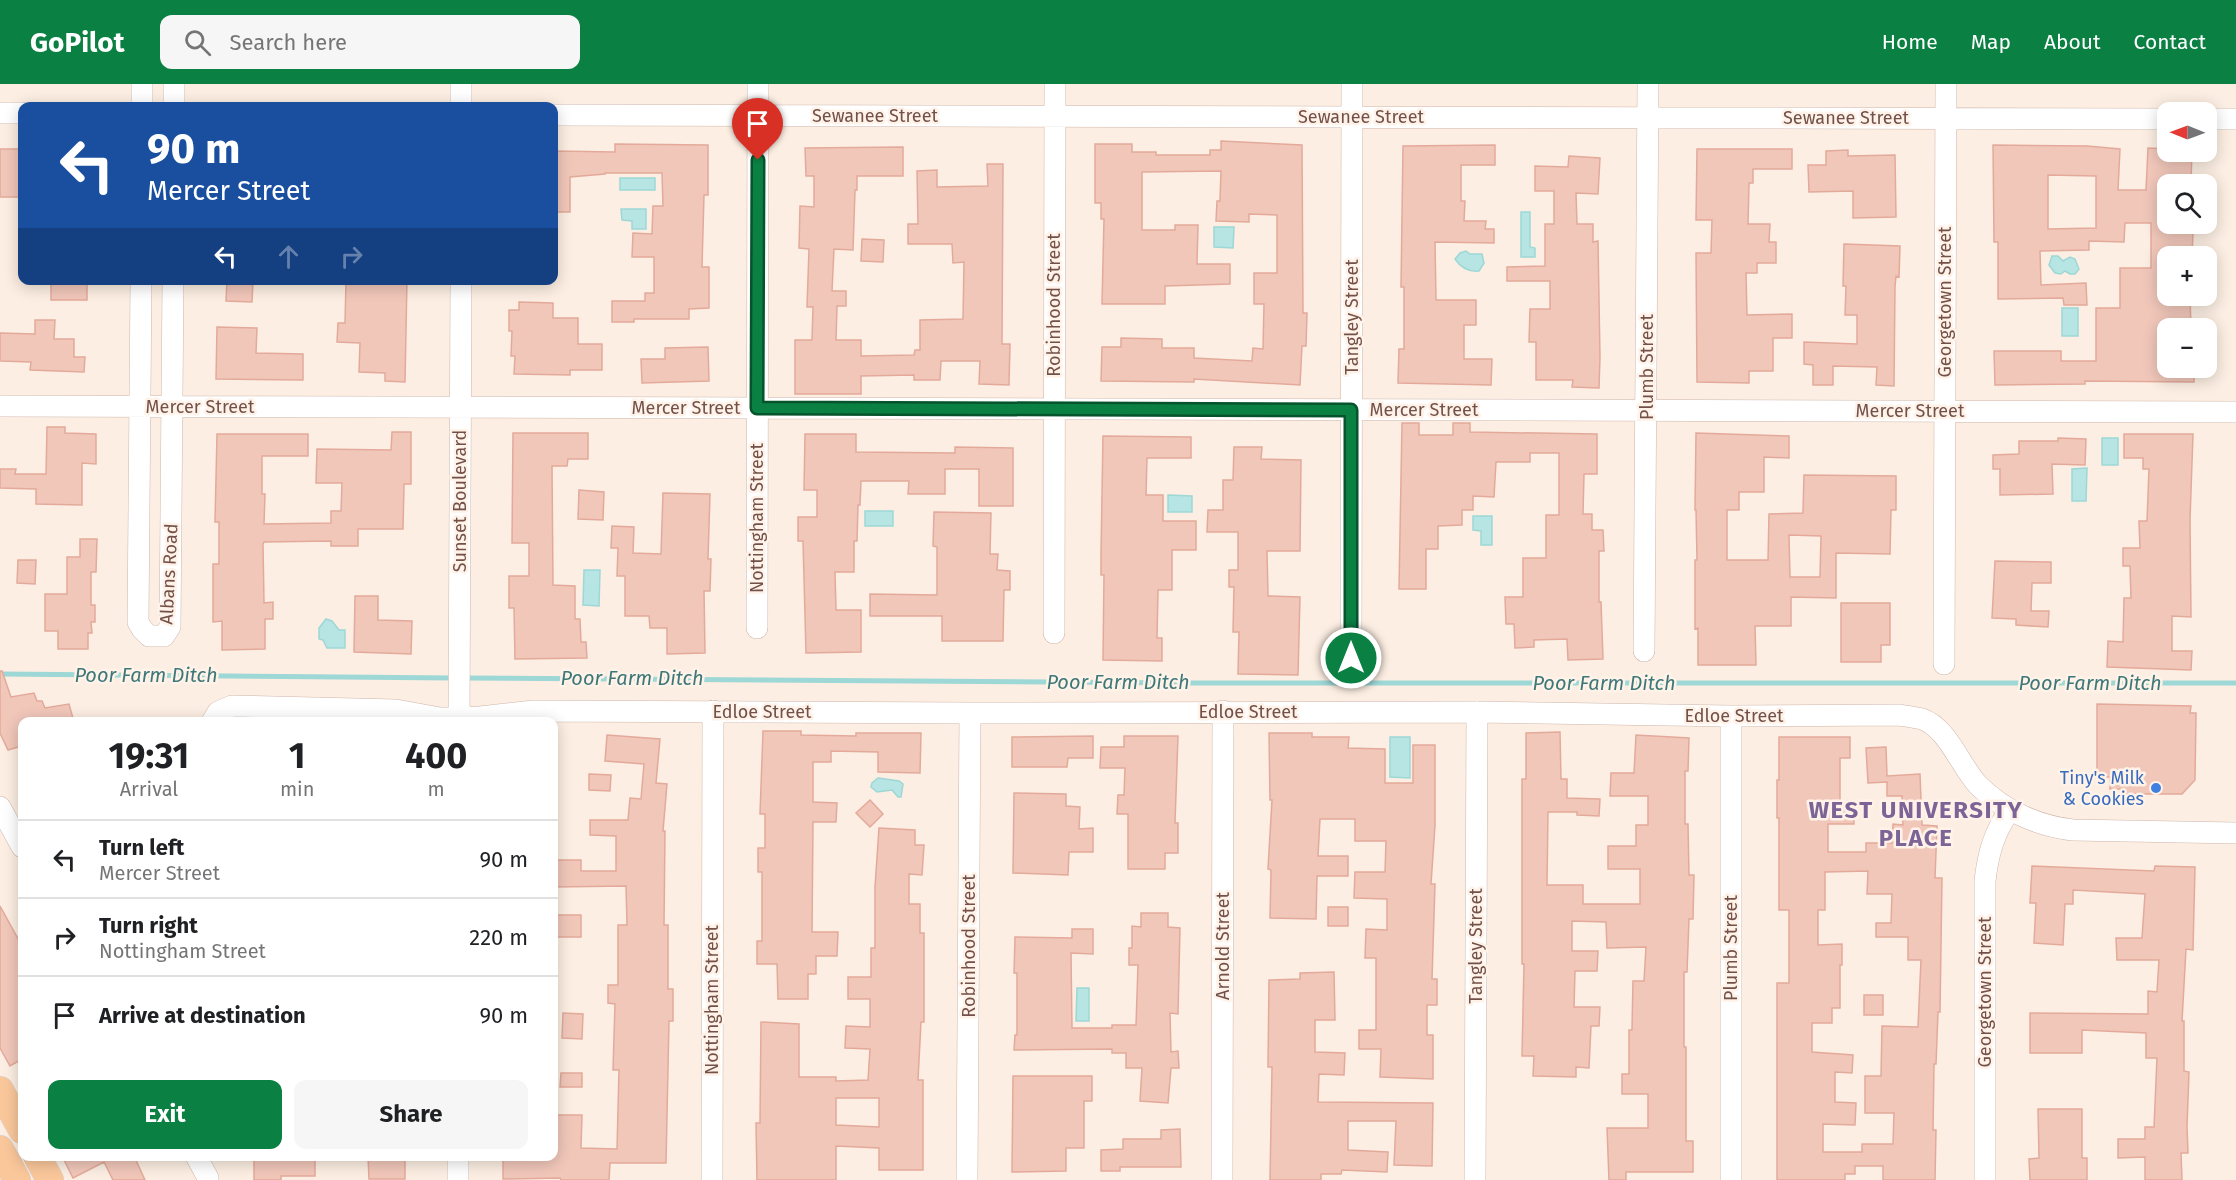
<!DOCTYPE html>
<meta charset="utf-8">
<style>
:root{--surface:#fff;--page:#f6f6f6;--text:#202124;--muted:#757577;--line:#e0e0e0;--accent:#0b8043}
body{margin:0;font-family:"Fira Sans",sans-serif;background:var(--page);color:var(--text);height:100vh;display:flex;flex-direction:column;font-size:22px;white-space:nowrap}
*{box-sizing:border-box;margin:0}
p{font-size:20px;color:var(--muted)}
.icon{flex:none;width:33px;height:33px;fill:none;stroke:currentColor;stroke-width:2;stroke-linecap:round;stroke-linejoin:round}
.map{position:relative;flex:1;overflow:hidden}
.details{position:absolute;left:18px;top:633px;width:540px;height:444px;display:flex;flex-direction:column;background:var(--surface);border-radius:12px;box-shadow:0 3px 15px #0003}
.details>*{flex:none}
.banner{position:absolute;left:18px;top:18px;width:540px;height:183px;border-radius:12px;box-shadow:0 3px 15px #0003;background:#1a4fa0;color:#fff;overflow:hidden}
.needle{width:39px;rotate:271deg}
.tools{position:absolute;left:2157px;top:18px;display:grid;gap:12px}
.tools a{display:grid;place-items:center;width:60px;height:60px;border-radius:12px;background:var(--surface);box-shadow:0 3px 15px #0003;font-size:30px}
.pin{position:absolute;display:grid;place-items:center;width:51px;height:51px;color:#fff;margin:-62px -26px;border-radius:50% 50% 50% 0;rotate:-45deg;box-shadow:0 0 6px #0007}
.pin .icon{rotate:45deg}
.me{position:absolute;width:66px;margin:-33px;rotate:0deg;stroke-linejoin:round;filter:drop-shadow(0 0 4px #0008)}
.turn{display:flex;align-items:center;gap:21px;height:126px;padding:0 30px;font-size:27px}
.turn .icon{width:78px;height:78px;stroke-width:2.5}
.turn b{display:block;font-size:42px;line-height:51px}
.lanes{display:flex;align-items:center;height:57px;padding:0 30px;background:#0003;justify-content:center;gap:30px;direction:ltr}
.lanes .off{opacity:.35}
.eta{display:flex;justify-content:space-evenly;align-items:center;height:102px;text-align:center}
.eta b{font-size:36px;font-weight:700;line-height:42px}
.action{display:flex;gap:12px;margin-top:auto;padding:12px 30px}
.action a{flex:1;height:69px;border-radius:12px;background:var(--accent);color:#fff;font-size:24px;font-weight:700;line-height:69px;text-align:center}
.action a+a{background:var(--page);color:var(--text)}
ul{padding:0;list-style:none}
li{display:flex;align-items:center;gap:18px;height:78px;padding:0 30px;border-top:2px solid var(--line)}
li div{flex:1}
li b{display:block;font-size:22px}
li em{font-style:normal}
header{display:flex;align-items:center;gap:36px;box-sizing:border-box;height:84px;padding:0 30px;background:var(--accent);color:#fff}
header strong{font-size:28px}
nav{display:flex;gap:33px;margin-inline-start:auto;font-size:21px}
.search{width:420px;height:54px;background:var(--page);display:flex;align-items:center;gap:15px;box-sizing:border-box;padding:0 21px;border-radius:12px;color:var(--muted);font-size:22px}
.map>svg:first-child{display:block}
</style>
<header>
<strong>GoPilot</strong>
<div class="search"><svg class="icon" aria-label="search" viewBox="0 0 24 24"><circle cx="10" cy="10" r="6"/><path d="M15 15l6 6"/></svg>Search here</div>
<nav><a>Home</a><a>Map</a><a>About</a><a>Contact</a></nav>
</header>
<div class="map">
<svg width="2236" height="1096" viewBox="0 0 2236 1096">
<rect width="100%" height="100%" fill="#fceee2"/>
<!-- water -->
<path fill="#b7e5e4" stroke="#9dd7d6" stroke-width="1.5" d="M620 94H655V106H620Z
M621 125H646V145H632V137L622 136Z
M1521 128H1530V163L1535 164V173H1521Z
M1214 143H1234L1233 164 1214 163Z
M1466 167 1470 170H1482L1484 179 1479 187C1469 188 1461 184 1455 175L1460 169Z
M2052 172H2058L2063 177 2070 173 2075 175 2079 185 2075 190H2070L2065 187 2061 190 2055 189 2049 181Z
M2062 224H2078V252H2062Z
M2102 354H2118V381H2102Z
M2087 384 2086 417H2072V385Z
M1168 411 1192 412V428H1168Z
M865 427H893V442H865Z
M1473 432H1492V461H1481V447L1473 446Z
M584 486H600L599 522 583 521Z
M326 535 332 537 339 546H345V564H327L323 556 319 555V544Z
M1390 653H1410V694L1390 693Z
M878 694 899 697 903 700 901 713H898L892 706 877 708 871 703 872 699Z
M1077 904H1089V937H1076Z"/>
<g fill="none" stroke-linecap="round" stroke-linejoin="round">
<!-- stream -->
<path stroke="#9dd7d6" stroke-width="5" d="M0 590 454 594
M464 594 1187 599H2236"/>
</g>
<!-- building -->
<path fill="#f1c7ba" stroke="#e3aa9b" stroke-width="1.5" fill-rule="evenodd" d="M1221 57 1302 61 1303 229H1307L1306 262H1302L1300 301 1194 295V298L1101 297 1102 263H1121V254L1162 255V264H1194V274L1252 277 1253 264 1263 265 1264 220H1254V189H1277V131L1249 130V138L1216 137 1217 117H1220L1221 87 1142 88V146H1175V141H1198L1197 180H1230V200L1165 202V220H1102L1104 135H1101V119H1095V60H1132V68H1156V71H1210V66H1221Z
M615 60 708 61V111H704L702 183H709V224L689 225V235H634V238H612V217H645V209H654V173H632L633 149 652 150 653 122H663L662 89H605V90L570 93V128H554V67L615 68Z
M1495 61V81H1461V117H1465L1464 137H1486L1485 145H1494V159L1435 158 1436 216H1476V241H1464V275H1492L1491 301 1398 299 1399 265H1404V203H1401L1403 62Z
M1993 61 2087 62 2120 65 2118 106H2146L2148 64 2168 65V68H2192L2191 97 2168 96V148H2193L2192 172H2168V212H2190L2191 244H2168V284H2194V298L2085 297V300L1995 301 1994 267H2061V277H2096V224H2120V184H2151V139H2125L2124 158 2089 157V166L2040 167 2041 201 2086 199 2087 221H2064L2063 214 1998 215V158H1994ZM2048 91 2096 92V144L2048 145Z
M903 63V92H857V106H855L853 166 834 165 832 207H846V222H837L836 256H861V272L914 271 915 266H920V236L963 235 964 178 953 179 952 160H908V140H918L917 87 937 86V103L988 102 987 80H1003L1002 260H1010L1009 301 979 300 980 277H941L940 296H914V291L861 292V310H795V256H812L813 223H807L809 165 799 164 800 122 814 123V92H806L805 64Z
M0 65H22V113H0Z
M1697 65H1792V85H1753V99H1749L1748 140H1770L1769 158H1776V179H1757V189H1746L1747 231 1792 230V254H1773V287H1749V299L1697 298 1696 169H1711L1712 136H1696Z
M1848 66V72L1895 71 1896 133 1853 134V107L1809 108 1808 81H1826V67Z
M1569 72 1600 74 1598 110 1576 109 1577 140H1593V158L1598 157 1600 273 1599 304 1572 303 1573 296H1536V258H1529L1530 225H1550V197H1507V183L1545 182V140H1554V107H1535V82L1568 83Z
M862 155 884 156 883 178 861 177Z
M1844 160 1900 162 1899 193 1896 192 1895 203 1894 302 1876 301 1877 283 1833 282V301H1813V281L1804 280V258L1857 260V231H1845L1846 202H1843Z
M51 196H87V216H51Z
M227 196H253L252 218 226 217Z
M346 196H407L405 298 385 297V289L359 288 360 259 337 258 338 239H345Z
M519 218 553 219V234H578V260H602V286H570V291L514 290 515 272H511L512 247H509V226H519Z
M35 236H55L54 255H74V273H85L84 288 30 286 31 278 0 277V249L35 250Z
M217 243 257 244 256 269 303 270V296L216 295Z
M708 263 709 297 642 299 641 275H665V264Z
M1402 339H1419V351H1453V339H1470V348L1597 350V390H1584L1583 430H1592V446H1603L1604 467H1599V518H1601L1603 575 1568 576 1567 555 1534 556V563L1515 564 1514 540H1506L1505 513H1523V474H1546V431H1559V369H1530V378H1496L1494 413 1473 412V426H1462V441L1438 442V465H1426V505H1399Z
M47 343H65V349L96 350V380L82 379V421L36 420V405L0 404V385H16L15 390H46Z
M392 348H411V400H404L403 445H358V462H331V457L264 458 263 460 264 519 273 518V535H265V565L222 566V537L213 538V480H219V438H215L217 350H308V372H262V410H265L264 440 331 439V427H341L342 399H316L317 365 391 366Z
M513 349H588V375H568L567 382H552L553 501 575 502V535H580L581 558H586L587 574 515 575 514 524H509V492H529V459H512Z
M1696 349 1789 352V374L1764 373V408H1739V426H1727V476H1768L1769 430 1803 429 1804 391 1896 392V426H1891L1890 470 1836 469V514L1791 513V542H1755L1756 581H1698V544L1695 545V476H1697L1696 426H1695ZM1789 451 1821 452 1820 493H1790Z
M805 350H856V368L955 369V363L1013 364V422H979V385H945V410H908L909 397H861L860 421H858L857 457H854V488H835L836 526H861V568L806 569 803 457H798V433H817V406H804Z
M2124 350H2193L2190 436 2191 533 2172 532V567H2192L2191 586 2107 583 2108 557 2123 558 2124 514H2131L2130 482H2123V464H2140L2139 437H2147L2149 385H2143V374H2124Z
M1103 352 1191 353V374H1147L1146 411H1163V437H1196V466H1172V506H1158L1157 554H1162V577L1103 576 1104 491H1101V470Z
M2058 354 2086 355 2085 381 2052 380 2053 410 2000 411V385H1993V371L2019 370V357H2058Z
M1234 363H1262L1261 375 1301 376 1300 467H1267L1268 512 1300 513 1298 591 1238 590 1239 548H1233L1234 503H1229V486H1238V448H1207L1208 426H1223V396H1233Z
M579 406 604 408 603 436 578 435Z
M663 409 710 410 708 475H711L710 507H704L705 569 667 570V544H650L649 532H625V492H617L618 464H611L612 442 634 443 633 469 661 470Z
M934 428 991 429 990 470H998L997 486 1010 487V506H1004L1003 557H942V532H870V510L937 511V463L933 462Z
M80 455H97L96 488H91V521H95V538H91L92 549H88V565H58V547H45V510H67V473H80Z
M18 476H36L35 500 17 499Z
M1995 477 2051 478V499H2032L2031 527H2049L2048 543 2016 541V535L1992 534Z
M355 512H378V536L412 537 411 570 354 568Z
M1841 519H1890V561H1881V578H1841Z
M0 587H2L11 613 34 609 37 617H42L45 624 69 620 74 638H22V662L8 666 0 649Z
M2097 620 2191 622 2190 629H2196L2195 696 2182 710H2123V705H2110V693H2097Z
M763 647H801V651L856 652V649H921L920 689 878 688V668L831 667V678H813V718L837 719 836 738H813L812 848H838L837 872H816V890H808V915H778L777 880H757V857H762V788H758V764H765V730H760Z
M1560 648 1561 695H1567V714L1600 715 1599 732 1577 731V728H1548L1547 801H1583V820H1640V785H1608V762H1636V741H1648V712H1610L1611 689H1634L1636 651 1689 654 1688 687H1685V740H1688L1689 791H1694L1693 835H1689L1687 888H1684V963H1686V1057H1693V1088H1626V1096H1609L1607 1044H1648V1010H1622V990H1629V946H1632L1633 897H1644L1646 863 1607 864 1606 838 1572 837V867H1598L1597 887H1575L1574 923H1600L1599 942H1591L1589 984 1576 983V993L1533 992 1534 972H1522L1524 880H1522V695H1526V649Z
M1269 649H1312V653H1349L1348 664 1385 665V699H1413V661H1435V741L1431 800H1435L1432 895H1437V921H1427V951H1433V995L1380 993 1381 965H1359V946H1376V874H1365L1366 845 1387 846V815L1354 814 1355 788H1385L1386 757H1355V735H1320L1318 772H1348V792H1317L1316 835 1270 834 1271 786 1268 785 1272 716H1270Z
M607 651 660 655 656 699 667 700 663 747H665L664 841H668V905H673V937H669L666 1079H610L609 1096H561L560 1094 503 1095V1072H554V1031H582L581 1064 617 1065 619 986H613L615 920 608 919V901H618V841H627L626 802 554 803V776H581V787H616V752L590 751V736H628L630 714 641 715 644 680 605 677Z
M1093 652V674H1068L1067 683H1012V653Z
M1124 652H1178L1175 739H1178V769H1165V785H1128V730H1117L1118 711H1124L1125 684H1100L1101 663H1124Z
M1779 653H1850V674H1840V720L1853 719 1854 740H1828V768H1866V759H1892L1893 740 1903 741 1902 712H1887V698L1868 699 1866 664 1886 663 1887 692 1920 690 1922 741 1937 742 1935 794H1942L1940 928H1938L1936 980H1934L1933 1046H1936L1935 1096H1883V1082H1855V1090H1845V1096H1777V899H1789V826H1779V734H1777V696H1779ZM1868 787 1867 810H1892L1891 839H1876V853H1908V876H1921L1918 943 1882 942 1881 992H1865V1029H1894L1893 1060H1862V1068H1823V1040L1855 1041 1856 1019 1835 1018V988L1852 989 1853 971 1812 968V939H1832V924H1840V881H1842V860L1818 861V826H1825V788Z
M589 690 611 691 610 707 589 706Z
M1014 709 1066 710V722L1080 723 1079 745 1093 744V768H1069L1068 791 1013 789Z
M870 716 883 730 870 743 856 729Z
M879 744 915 746V761H924L922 791 909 790V820H920V849H924V938H921L918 996H923V1086H879V1064L836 1062V1096H757L756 1039H760L761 938 799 940V993H836V997L868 996 870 965 845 964 846 942 870 943V915H848V893H871V864H875V803ZM836 1014H879V1043L836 1041Z
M2032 782 2154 787 2155 782 2195 783 2193 866 2186 865 2182 937H2184V987L2189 988 2187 1043 2188 1069H2181L2182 1096H2145V1073L2118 1074V1055H2145V1043H2154L2157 974H2146V949L2082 946V969H2030V929L2148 930V907L2157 908 2159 876H2117L2116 854H2142L2145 810 2073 806V820H2065L2063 861 2034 859 2036 819H2030Z
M0 822 22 862V975L10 982 0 964Z
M1328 823H1348V842H1328Z
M1141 829H1168V843L1180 844 1178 930 1170 929 1171 968 1178 967 1179 984H1171L1168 1019 1140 1017 1142 984H1126V969H1112V965L1014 966 1015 951H1017V889H1014L1015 853 1072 854V845H1093V870L1071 869 1072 944H1112V941H1136L1138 881H1129V864H1132V842L1141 843Z
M554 831H581V853H554Z
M1334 888 1335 936H1315V968L1345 969 1344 991 1319 990 1318 1018 1433 1019 1432 1082 1394 1081 1396 1037H1348V1066L1388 1068 1387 1088 1342 1086 1341 1090H1321V1096H1270L1272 983H1268L1269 896 1300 895V889Z
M1864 911H1883V931H1864Z
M563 929 583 930 582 955 562 954Z
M561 989H582V1003H560Z
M1013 992H1092V1017H1084V1064H1066V1087L1012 1088Z
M2038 1025H2082V1074H2087V1096H2030L2029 1075 2039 1074Z
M1180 1045 1181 1083H1120V1087H1101V1066L1123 1065V1055H1161V1046Z
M62 1072H134L145 1096H113L104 1078 73 1094Z
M254 1072H315V1092H281V1096H254Z
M368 1072H405V1095H369Z"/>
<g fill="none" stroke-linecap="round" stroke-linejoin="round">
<!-- minor casing -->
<g stroke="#cfb6ac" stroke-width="22">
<path id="minor" d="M142 0V22
M174 22V0
M461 22V0
M0 29H22
M554 31 2168 35
M2206 35H2236
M141 196 138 538 142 545 149 552H164L170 543 173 196
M0 322 2236 328
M757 544 758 0
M1054 549 1055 0
M1644 567 1648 0
M1351 574 1352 0
M1944 580 1946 0
M212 638 218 628 232 622 396 626 440 634 480 633 534 627 970 629 1477 628 1731 632 1899 631C1906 632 1915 633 1922 635 1947 643 1961 683 1978 701 2004 727 2038 742 2073 746L2236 749
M459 638 461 196
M0 723 22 763
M196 1072 208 1094
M458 1096V1072
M712 1096 713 627
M967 1096 970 629
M1222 1096 1223 627
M1475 1096 1477 628
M1731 1096V632
M1985 1096V797C1988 770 1994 748 2010 726"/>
</g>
<!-- major casing -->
<g stroke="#d8cecc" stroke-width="28">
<path id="major" d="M0 1006 22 1046
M0 1065 17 1096
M37 1072 50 1096"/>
</g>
<!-- minor -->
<use href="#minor" stroke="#fff" stroke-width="21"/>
<!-- major -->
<use href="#major" stroke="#fac79b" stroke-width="27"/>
</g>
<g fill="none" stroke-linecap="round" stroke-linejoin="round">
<!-- route casing -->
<g stroke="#07532c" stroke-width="15">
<path id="route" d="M758 76 757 324 1351 326V574"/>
</g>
<!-- route -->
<use href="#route" stroke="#0b8043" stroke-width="10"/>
</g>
<!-- markers -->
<circle fill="#3f7fe0" stroke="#fff2e8" stroke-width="2" cx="2156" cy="704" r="6"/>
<g text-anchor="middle" stroke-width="5" stroke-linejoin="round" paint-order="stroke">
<!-- street labels -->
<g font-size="18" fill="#735149" stroke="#fff2e8">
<text x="875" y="38">Sewanee Street</text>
<text x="1361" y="39">Sewanee Street</text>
<text x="1846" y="40">Sewanee Street</text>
<text transform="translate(1945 218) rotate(-90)" y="6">Georgetown Street</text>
<text transform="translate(1054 221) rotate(-90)" y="6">Robinhood Street</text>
<text transform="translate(1352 233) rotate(-90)" y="6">Tangley Street</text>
<text transform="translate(1647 283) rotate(-90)" y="6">Plumb Street</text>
<text x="200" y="329">Mercer Street</text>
<text x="686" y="330">Mercer Street</text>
<text x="1424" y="332">Mercer Street</text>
<text x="1910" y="333">Mercer Street</text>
<text transform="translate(460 417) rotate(-90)" y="6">Sunset Boulevard</text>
<text transform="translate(757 434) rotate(-90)" y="6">Nottingham Street</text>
<text transform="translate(169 490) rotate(-87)" y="6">Albans Road</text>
<text x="762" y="634">Edloe Street</text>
<text x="1248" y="634">Edloe Street</text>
<text x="1734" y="638">Edloe Street</text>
<text transform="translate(969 862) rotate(-90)" y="6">Robinhood Street</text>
<text transform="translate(1223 862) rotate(-90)" y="6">Arnold Street</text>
<text transform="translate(1476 862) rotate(-90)" y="6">Tangley Street</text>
<text transform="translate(1731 864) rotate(-90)" y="6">Plumb Street</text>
<text transform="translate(1985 908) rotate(-90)" y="6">Georgetown Street</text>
<text transform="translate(712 916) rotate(-90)" y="6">Nottingham Street</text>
</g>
<!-- shop labels -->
<g font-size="18" fill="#366cbe" stroke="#fff2e8" text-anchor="end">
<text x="2144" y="700">Tiny's Milk<tspan x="2144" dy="21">&amp; Cookies</tspan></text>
</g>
<!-- water labels -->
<g font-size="20" font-style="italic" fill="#3d7878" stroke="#fff2e8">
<text x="146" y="598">Poor Farm Ditch</text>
<text x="632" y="601">Poor Farm Ditch</text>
<text x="1118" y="605">Poor Farm Ditch</text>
<text x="1604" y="606">Poor Farm Ditch</text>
<text x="2090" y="606">Poor Farm Ditch</text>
</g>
<!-- district labels -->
<g font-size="24" font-weight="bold" letter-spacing="1.5" fill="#7d6497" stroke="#fff2e8">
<text x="1916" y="734">WEST UNIVERSITY<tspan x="1916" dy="28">PLACE</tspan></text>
</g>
</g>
</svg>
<div class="tools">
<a><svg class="needle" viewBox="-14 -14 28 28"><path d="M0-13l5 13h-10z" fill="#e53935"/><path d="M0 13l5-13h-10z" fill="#757577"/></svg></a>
<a><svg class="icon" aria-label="search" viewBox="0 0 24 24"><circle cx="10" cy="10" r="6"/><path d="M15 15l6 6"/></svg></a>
<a>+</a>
<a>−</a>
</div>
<div class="pin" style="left:758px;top:76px;background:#d93025"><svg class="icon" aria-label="arrive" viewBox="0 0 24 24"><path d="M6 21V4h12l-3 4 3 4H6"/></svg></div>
<svg class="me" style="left:1351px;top:574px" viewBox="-20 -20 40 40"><circle r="17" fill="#0b8043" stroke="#fff" stroke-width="3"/><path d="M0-11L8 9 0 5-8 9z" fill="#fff"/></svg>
<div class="banner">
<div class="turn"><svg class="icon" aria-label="left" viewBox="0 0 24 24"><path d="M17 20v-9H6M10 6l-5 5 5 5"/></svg><div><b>90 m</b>Mercer Street</div></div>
<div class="lanes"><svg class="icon" aria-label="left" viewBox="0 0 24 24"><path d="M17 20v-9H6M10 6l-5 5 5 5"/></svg><svg class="icon off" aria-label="ahead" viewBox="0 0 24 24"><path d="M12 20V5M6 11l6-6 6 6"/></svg><svg class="icon off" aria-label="right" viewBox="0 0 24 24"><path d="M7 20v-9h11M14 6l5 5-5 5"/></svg></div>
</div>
<section class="details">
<div class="eta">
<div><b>19:31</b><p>Arrival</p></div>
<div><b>1</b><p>min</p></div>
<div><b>400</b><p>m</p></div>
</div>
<ul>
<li><svg class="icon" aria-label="left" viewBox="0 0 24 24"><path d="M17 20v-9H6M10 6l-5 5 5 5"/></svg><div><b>Turn left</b><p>Mercer Street</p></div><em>90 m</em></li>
<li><svg class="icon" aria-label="right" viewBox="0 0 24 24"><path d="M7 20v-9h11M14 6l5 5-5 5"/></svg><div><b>Turn right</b><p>Nottingham Street</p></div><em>220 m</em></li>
<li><svg class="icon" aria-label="arrive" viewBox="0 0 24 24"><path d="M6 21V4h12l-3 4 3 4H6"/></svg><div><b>Arrive at destination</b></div><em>90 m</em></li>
</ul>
<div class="action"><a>Exit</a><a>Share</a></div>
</section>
</div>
